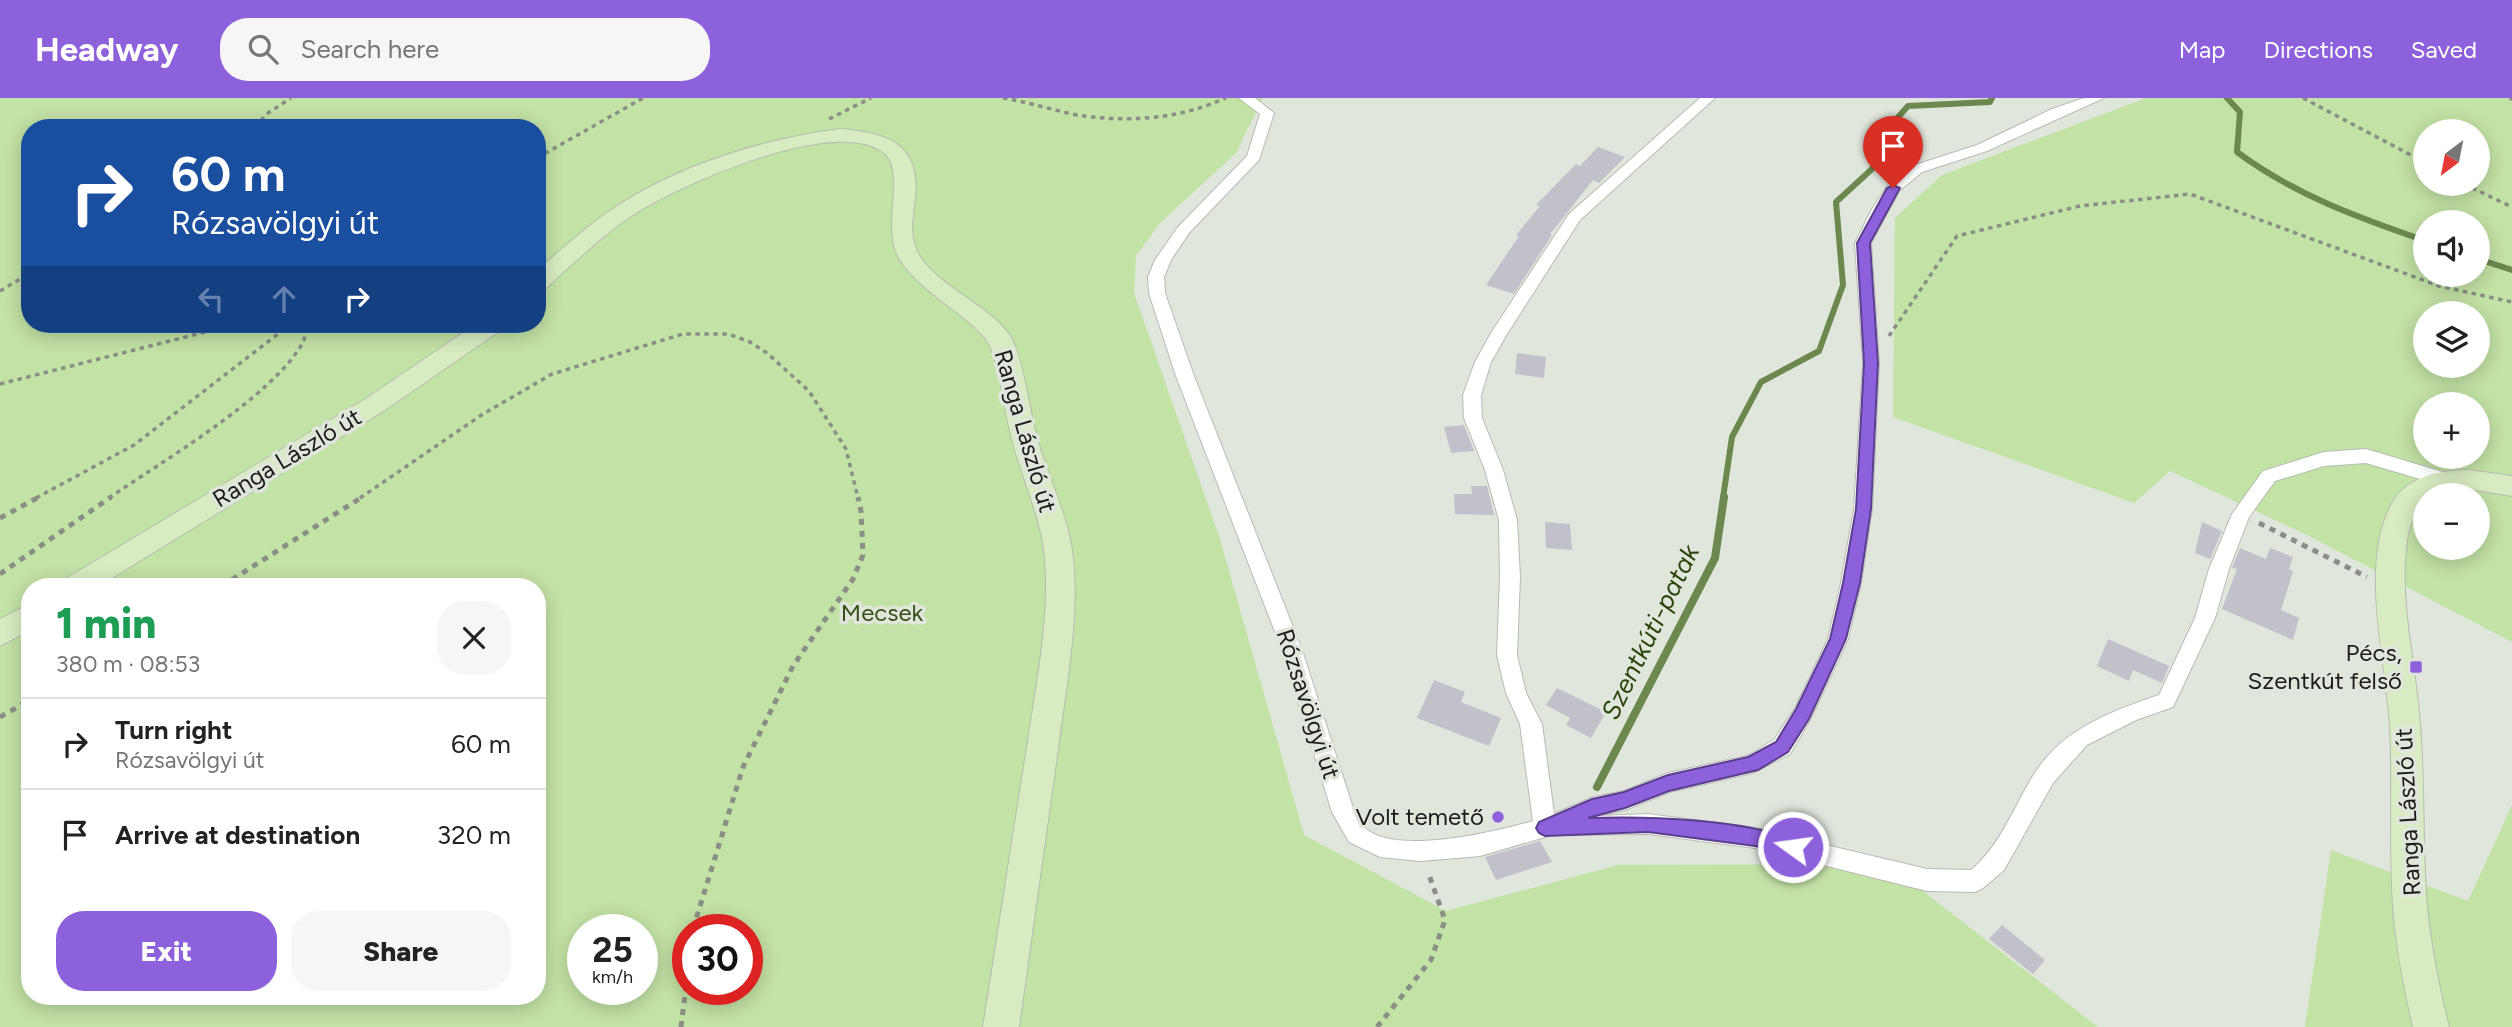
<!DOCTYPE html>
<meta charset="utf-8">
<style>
:root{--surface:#fff;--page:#f6f6f6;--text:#222;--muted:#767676;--line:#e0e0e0;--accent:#8c61db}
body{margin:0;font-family:Figtree,sans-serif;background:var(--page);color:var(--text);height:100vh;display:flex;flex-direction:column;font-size:26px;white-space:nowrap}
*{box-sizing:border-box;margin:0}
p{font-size:23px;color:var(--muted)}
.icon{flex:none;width:38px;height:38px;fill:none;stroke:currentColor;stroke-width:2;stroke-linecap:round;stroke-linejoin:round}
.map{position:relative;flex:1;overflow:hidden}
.drawer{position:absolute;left:21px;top:480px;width:525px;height:427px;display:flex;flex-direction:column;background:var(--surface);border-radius:28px;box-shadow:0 4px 18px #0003}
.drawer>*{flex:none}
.banner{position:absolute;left:21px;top:21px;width:525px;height:214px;border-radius:28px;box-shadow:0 4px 18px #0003;background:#1a4fa0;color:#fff;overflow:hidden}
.needle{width:46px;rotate:212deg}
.tools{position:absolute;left:2413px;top:21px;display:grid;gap:14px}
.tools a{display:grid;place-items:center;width:77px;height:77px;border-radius:50%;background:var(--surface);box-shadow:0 4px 18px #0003;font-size:35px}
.speed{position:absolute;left:567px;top:816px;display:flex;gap:14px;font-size:35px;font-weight:700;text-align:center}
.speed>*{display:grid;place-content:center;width:91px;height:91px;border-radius:50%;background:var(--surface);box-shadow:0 4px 18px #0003;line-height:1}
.speed small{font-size:18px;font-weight:400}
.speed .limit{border:10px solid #d22;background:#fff;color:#111}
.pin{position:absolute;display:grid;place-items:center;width:60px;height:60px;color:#fff;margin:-72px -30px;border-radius:50% 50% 50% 0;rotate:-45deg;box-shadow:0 0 7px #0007}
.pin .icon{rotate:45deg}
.me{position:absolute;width:77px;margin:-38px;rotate:284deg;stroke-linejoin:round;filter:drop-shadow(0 0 5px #0008)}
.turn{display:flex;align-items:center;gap:24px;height:147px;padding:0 35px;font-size:32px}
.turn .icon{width:91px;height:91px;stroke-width:2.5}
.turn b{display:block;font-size:49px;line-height:60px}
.lanes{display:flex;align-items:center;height:66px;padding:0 35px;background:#0003;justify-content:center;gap:35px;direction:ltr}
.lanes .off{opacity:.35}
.round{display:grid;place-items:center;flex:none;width:74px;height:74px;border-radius:28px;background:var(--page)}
.head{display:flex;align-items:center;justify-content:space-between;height:119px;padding:0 35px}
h1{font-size:42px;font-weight:800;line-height:52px;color:#1e9e55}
.primary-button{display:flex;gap:14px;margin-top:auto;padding:14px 35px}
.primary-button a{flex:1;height:80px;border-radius:28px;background:var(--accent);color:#fff;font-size:28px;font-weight:800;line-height:80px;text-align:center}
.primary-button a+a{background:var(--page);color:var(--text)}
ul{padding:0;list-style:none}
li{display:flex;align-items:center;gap:21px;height:91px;padding:0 35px;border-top:2px solid var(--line)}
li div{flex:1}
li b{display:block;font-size:26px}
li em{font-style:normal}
header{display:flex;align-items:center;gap:42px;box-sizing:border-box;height:98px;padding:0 35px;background:var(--accent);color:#fff}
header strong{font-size:33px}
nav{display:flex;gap:38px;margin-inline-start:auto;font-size:24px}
.search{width:490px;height:63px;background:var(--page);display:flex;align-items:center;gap:18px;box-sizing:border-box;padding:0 24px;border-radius:28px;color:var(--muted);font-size:26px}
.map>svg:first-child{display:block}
</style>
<header>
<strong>Headway</strong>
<div class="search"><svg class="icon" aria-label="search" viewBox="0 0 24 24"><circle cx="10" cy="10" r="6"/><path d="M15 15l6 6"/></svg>Search here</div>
<nav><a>Map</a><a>Directions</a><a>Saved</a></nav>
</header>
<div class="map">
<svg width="2512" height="929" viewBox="0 0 2512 929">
<rect width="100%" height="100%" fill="#e0e6dc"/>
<!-- green -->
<path fill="#c3e2a6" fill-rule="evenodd" d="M0 0H1263L1236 55 1161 124 1136 158 1134 195 1220 441 1304 737 1446 813 1618 767 1888 766 2098 929H0ZM30 30H537V226H30ZM30 488H537V898H30ZM583 831H642V891H583ZM688 831H747V891H688Z
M2146 0H2512V544L2305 436 2170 373 2134 405 1893 319 1895 120 1942 77ZM2426 33H2478V86H2426ZM2426 124H2478V177H2426ZM2426 215H2478V268H2426ZM2426 306H2478V359H2426ZM2426 397H2478V450H2426Z
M2512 707V929H2305L2331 752 2468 803Z"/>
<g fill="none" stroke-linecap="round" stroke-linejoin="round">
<!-- stream-far1 -->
<path stroke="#6c884e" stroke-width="6" d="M2227 0 2240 14 2237 54C2295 97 2359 120 2426 143
M2478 161 2512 172
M1723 400 1732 339 1761 284 1819 253 1843 187 1836 104 1872 71 1884 35 1908 8 1990 4 1992 0"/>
<!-- stream -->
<path stroke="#6c884e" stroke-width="8" d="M1597 689 1715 460 1724 399"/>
</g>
<!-- building -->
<path fill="#c2c0ca" d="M1598 49 1625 59 1599 85 1593 82 1567 115 1550 136 1552 137 1514 196 1486 187 1519 138 1516 137 1540 108 1536 107 1576 66 1580 68Z
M1517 255 1546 259 1544 280 1515 276Z
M1464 327 1474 353 1451 355 1444 329Z
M1471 388H1487L1494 417 1455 416 1454 396H1472Z
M1545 424 1570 426 1572 452 1546 450Z
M2202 424 2222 433 2210 461 2195 455Z
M2240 450 2266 461 2270 450 2293 459 2289 471 2293 473 2281 512 2299 520 2293 542 2222 511 2237 471 2232 470Z
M2108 541 2169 568 2162 585 2133 572 2129 583 2097 568Z
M1434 582 1465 594 1461 604 1501 620 1489 648 1417 620Z
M1557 590 1606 614 1591 640 1566 627 1570 620 1546 607Z
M1540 743 1552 764 1496 782 1485 759Z
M2002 827 2045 862 2033 876 1989 841Z"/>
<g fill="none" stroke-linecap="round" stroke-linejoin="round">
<!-- street casing -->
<g stroke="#b6bcb2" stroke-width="2">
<path id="street" d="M1239 0H1255L1274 15 1259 62 1189 135 1171 162 1164 179 1165 195 1194 278 1302 552 1353 710C1356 716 1360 724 1364 729 1393 759 1497 733 1533 723L1520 626 1506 595 1497 557 1500 479 1499 422 1485 372 1464 320 1463 297 1475 264 1491 235 1569 116 1700 0H1715L1580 122 1507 236 1491 264 1481 297 1482 320 1503 372 1517 422 1520 479 1517 557 1526 595 1542 626 1554 716 1593 699 1624 693 1668 675 1747 658 1774 642 1795 610 1828 541 1841 485 1854 411 1863 265 1855 145 1872 111 1888 87 1912 68 1977 47 2052 11 2084 0H2104L1987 53 1922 74 1899 93 1871 145 1879 265 1872 411 1861 485 1848 541 1810 622 1790 656 1752 675 1670 694 1625 712 1598 718 1648 716 1755 730 1927 771 1971 772C2002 746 2014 707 2036 673 2065 630 2112 613 2159 597L2195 520 2209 471 2232 416 2263 373 2324 354 2366 351 2453 377 2456 382 2453 387 2447 389 2366 365 2324 368 2275 383 2249 419 2229 471 2215 520 2173 609 2136 622 2087 647 2053 685 2004 772 1983 790 1975 794 1927 793 1755 750 1648 736 1552 737 1480 758 1420 763 1380 759 1349 744 1332 714 1282 552 1176 278 1149 195 1148 179 1155 162 1178 129 1247 58 1260 16Z"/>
</g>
<!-- secondary casing -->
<g stroke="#b6bcb2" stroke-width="2">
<path id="secondary" d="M840 31C887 35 921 45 915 101 913 118 909 137 917 153 933 188 999 211 1013 243 1025 271 1029 310 1037 340 1047 376 1064 409 1071 446 1082 509 1066 588 1058 651 1045 744 1032 836 1019 929H983C998 836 1012 742 1027 649 1036 588 1053 506 1043 445 1036 408 1020 374 1011 338 1004 310 1001 274 990 248 980 224 919 194 900 162 880 130 907 73 884 55 836 17 682 86 636 115 603 136 574 165 545 191L537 194V173C563 150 588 127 617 108 682 66 763 41 840 31Z
M476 226H504L501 232 385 312 99 488H63L67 480 367 300Z
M2469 372 2512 378V398L2469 391 2426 397V402C2412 416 2408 432 2406 451 2400 509 2416 568 2420 626 2425 687 2422 748 2427 808 2431 849 2439 889 2449 929H2413C2404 889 2396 850 2393 808 2389 748 2393 688 2390 628 2386 563 2358 460 2394 402 2410 377 2442 372 2469 372Z
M30 506V532L0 548V521Z"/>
</g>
<!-- path-far1 -->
<path stroke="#8a8e87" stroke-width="3.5" stroke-dasharray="4.5 4.5" stroke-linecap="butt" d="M1003 0C1028 4 1052 12 1077 17 1128 25 1179 21 1226 0
M2303 0 2426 65
M2510 0 2512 2
M829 21 871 0
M256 30 265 17 291 0
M537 60 643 0
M2464 86 2512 109
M0 193 30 175
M1889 238 1957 138 2080 108 2190 96 2439 188 2512 204
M0 286 237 226
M36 400 134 347 291 226
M109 400C161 364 271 300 302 246 305 240 307 232 309 226
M360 400 483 316 552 276 683 236H728L750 244 767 255 809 293 846 351 858 400"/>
<!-- path -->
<path stroke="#8a8e87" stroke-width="5" stroke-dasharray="6 6" stroke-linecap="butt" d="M0 420 39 399
M2259 425 2367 479
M0 476 111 399
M222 488 362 399
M0 619 30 602
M693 831 743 669 793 568 853 481 863 457 861 413 858 399
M681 929 688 872
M1377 929 1431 862 1445 822 1428 774"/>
<!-- street -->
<use href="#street" fill="#fff" fill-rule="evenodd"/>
<!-- secondary -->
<use href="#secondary" fill="#d9ebc2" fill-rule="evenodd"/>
</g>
<!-- route -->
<path fill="#8c61db" stroke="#5b3f8e" stroke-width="2" d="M1893 87 1900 90 1870 145 1878 265 1871 411 1860 485 1846 541 1809 621 1788 654 1758 672 1669 693 1625 710 1588 720C1651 718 1741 721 1800 743L1803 749 1800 755 1793 758 1755 748 1648 734 1545 738 1539 735 1536 730 1539 724 1592 701 1624 694 1668 677 1748 659 1776 644 1796 611 1830 541 1843 485 1856 411 1864 265 1857 145 1887 90Z"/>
<!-- markers -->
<g fill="#8c61db" stroke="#e0e6dc" stroke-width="2.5">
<rect x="2409" y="562" width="14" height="14" rx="3.5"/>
<circle cx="1498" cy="719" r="7"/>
</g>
<g text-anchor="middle" stroke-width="7" stroke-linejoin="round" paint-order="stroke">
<!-- street labels -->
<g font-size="24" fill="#1b1d1a" stroke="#e0e6dc">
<text transform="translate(1025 333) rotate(74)" y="8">Ranga László út</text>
<text transform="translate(287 360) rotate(-31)" y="8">Ranga László út</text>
<text transform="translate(1308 606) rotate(72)" y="8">Rózsavölgyi út</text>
<text transform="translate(2408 714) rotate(-93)" y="8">Ranga László út</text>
</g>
<!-- park labels -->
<g font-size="24" fill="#385118" stroke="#e0e6dc">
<text x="882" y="523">Mecsek</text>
</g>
<!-- poi labels -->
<g font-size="24" fill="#1b1d1a" stroke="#e0e6dc" text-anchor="end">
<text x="2402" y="563">Pécs,<tspan x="2402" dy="28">Szentkút felső</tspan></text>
<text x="1484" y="727">Volt temető</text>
</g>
<!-- water labels -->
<g font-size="26" font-style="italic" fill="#2c450a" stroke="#e0e6dc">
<text transform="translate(1650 534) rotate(-64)" y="9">Szentkúti-patak</text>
</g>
</g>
</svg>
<div class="tools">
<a><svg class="needle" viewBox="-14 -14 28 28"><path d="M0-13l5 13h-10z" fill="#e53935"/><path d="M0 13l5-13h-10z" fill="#767676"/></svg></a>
<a><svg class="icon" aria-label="sound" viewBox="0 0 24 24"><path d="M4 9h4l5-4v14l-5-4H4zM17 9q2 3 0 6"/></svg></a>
<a><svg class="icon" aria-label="layers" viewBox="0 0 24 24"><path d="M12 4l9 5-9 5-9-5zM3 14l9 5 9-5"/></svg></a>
<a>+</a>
<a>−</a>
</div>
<div class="speed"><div>25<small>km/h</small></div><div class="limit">30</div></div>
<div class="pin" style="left:1893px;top:90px;background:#d93025"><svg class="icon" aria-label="arrive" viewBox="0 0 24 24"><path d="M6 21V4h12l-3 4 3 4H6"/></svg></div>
<svg class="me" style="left:1793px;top:749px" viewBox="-20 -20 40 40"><circle r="17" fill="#8c61db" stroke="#fff" stroke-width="3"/><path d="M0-11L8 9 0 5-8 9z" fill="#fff"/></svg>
<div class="banner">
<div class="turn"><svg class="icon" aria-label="right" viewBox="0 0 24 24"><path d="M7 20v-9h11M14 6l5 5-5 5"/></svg><div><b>60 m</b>Rózsavölgyi út</div></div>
<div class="lanes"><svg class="icon off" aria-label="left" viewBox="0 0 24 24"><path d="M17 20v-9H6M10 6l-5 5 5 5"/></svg><svg class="icon off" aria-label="ahead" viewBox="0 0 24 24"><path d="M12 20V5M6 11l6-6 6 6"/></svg><svg class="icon" aria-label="right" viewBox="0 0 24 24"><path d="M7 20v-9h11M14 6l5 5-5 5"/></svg></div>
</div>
<section class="drawer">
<div class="head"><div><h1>1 min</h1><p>380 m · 08:53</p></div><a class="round"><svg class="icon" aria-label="close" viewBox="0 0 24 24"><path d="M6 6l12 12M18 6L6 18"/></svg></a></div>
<ul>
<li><svg class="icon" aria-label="right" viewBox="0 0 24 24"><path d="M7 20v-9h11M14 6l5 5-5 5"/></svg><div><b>Turn right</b><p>Rózsavölgyi út</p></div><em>60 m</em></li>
<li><svg class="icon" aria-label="arrive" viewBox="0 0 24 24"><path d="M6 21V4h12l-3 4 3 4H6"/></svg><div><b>Arrive at destination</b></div><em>320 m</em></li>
</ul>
<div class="primary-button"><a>Exit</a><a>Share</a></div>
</section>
</div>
